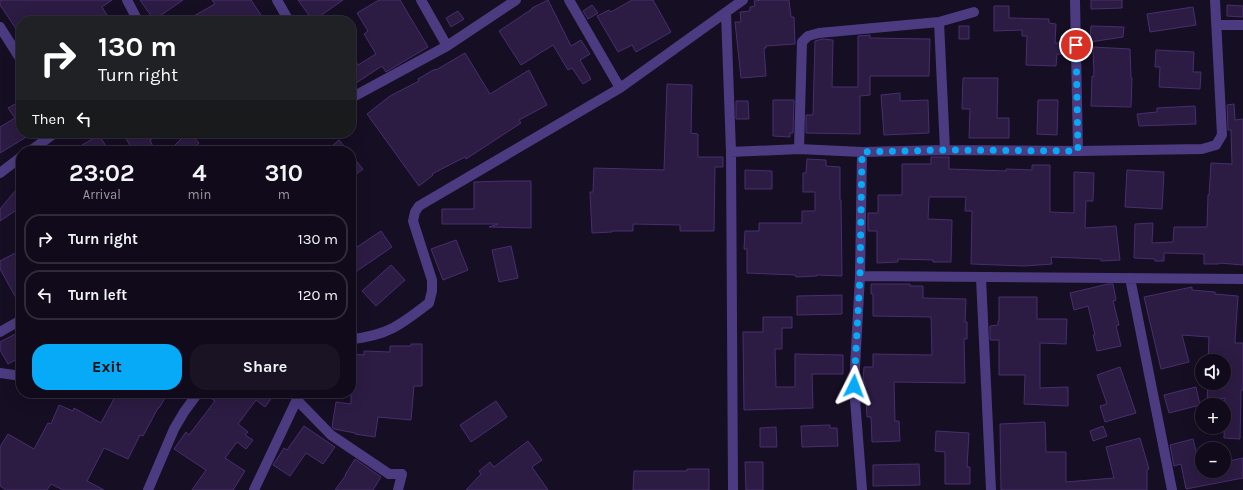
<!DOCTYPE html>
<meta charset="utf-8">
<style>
:root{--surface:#100a1a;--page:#191323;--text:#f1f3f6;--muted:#9c9aa2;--line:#302b39;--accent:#06aaf6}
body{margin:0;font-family:Karla,sans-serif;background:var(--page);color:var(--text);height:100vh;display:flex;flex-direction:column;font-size:15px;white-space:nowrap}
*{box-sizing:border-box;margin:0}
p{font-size:13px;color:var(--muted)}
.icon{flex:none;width:22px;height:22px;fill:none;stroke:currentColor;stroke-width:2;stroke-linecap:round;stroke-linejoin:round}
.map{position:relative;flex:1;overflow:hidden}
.sheet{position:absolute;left:16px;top:146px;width:340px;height:252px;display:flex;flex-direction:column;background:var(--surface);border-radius:16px;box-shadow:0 4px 16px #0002,0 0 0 1px var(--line)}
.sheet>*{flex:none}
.banner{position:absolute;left:16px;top:16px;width:340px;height:122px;border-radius:16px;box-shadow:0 4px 16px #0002,0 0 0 1px var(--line);background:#202124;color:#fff;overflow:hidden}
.buttons{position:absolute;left:1195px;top:354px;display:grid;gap:8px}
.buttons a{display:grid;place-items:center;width:36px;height:36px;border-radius:50%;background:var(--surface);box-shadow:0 4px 16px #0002,0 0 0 1px var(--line);font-size:20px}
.pin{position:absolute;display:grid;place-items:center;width:34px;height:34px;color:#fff;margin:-17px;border:2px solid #fff;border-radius:50%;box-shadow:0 1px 4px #0007}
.me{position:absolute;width:44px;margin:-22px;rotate:3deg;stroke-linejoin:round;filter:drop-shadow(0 0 3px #0008)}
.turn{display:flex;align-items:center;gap:14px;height:84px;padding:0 16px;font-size:18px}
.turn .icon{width:52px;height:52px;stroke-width:2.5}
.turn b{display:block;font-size:28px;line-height:34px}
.then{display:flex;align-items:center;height:38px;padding:0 16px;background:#0003;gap:8px;font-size:15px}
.eta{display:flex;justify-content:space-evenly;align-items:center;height:68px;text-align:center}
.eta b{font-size:24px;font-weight:700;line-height:28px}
.cta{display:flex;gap:8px;margin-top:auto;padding:8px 16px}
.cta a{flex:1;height:46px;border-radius:16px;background:var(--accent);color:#111;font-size:16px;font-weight:700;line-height:46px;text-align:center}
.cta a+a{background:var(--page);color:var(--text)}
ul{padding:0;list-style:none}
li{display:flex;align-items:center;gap:12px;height:50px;margin:0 8px 6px;padding:0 8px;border:2px solid var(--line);border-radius:16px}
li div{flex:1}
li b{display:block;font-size:15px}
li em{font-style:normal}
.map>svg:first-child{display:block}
</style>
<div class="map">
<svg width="1243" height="490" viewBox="0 0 1243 490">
<rect width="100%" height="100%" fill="#160e23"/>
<!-- building -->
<path fill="#2c1b43" stroke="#482e6f" d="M0 0H112L102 7 108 17 102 21H21V36L0 5Z
M140 0H183L154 20Z
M212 0H251L265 21H185L215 4Z
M298 0H343L313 21Z
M379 0H400L428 47 386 72 382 66 356 83 351 74V53L358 65 376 54 364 34 368 31 357 13Z
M548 0 571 46 581 40 590 54 580 60 591 79 583 84 572 68 568 70 553 45 521 65 499 31 532 9V8Z
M632 0H653L671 32 636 52 632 45 618 52 597 16 609 10 611 12Z
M763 0H789L791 17H794L795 44 766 46V48H764L766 76 741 78 735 22H741L740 12 750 11V7L755 6 754 1Z
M1091 0H1122V8L1091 9Z
M592 5 598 13 588 19 583 11Z
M1227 5 1243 6V17L1227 16Z
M994 6H1009V18L1049 19V23L1056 24 1055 43H1067V54H1057L1056 66 1026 65 1027 36H1022V30L994 31Z
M1193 7 1196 25 1150 32 1147 14Z
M458 11 464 19 451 27 446 18Z
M959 26H969V39H959Z
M1091 26 1124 27 1123 37 1090 42Z
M870 35V38L930 39 929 76H870V95L860 96V134L806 133V115H813L815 41 822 39 833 40 832 87H858V36Z
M1093 47 1130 49 1131 78H1132L1131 107 1091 106 1092 76 1094 77Z
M1156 50 1194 52 1193 72H1201L1200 89 1159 87 1160 67H1155Z
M465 53 490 94 529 70 547 105 519 120 521 123 466 159 465 157 432 174 433 175 419 186 367 114 390 96 419 81 418 79 435 69 436 70Z
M963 78H998L997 118H1009V138H969L970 109H962Z
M667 84 692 85 691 133 698 134V157H723V167H715L714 231H680V225L633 224V231H612V232L592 233 590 192H593L594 168 664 170Z
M900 93V101L928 100 929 133 884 135 881 95Z
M773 100H794L793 133H790V137L773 136Z
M1038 100H1058L1057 135 1037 134Z
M736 101H748L749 119H736Z
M17 103 21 110V133H33L0 153V127L15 118 8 108Z
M1234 104 1235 120 1243 119V265L1219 263V264H1204V254L1164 253V261H1155V259L1134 258 1135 224 1153 223 1152 243 1173 242 1174 227H1207L1208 195H1209L1211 163 1232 164 1231 130H1228L1227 105Z
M1195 106 1196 124 1139 126 1137 114 1157 112V108Z
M123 133H163L150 140 155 151H133Z
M187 133H190L199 143 191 151H169Z
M99 135 109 151H72Z
M339 140 348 151H326Z
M351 155 363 169 351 178Z
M931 157H949V169L1006 171V169L1032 170V165H1050V212L1074 213V172L1094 173 1093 201H1086L1085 228 1116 226 1120 260 1101 261V259L1051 257 1052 264 1024 266 971 264 972 211H965L966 197H929L928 219 952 220 951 262H933V260L898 259V262L877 263V231H868V213H878V195H902V164H931Z
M807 159 826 160V166L840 167V200H841L842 276 817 275V276L796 277 795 275 747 273V249H744L745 231H759V223H802V211H815V192H803V173H806Z
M745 170 772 171V189H745Z
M1127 170 1164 172 1162 209 1125 207Z
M506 181H531V228L489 227 498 224H442V209H474V182Z
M21 184V207L0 221V209Z
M381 231 392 247 357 271 351 262V251Z
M456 240 468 270 443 280 431 249Z
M511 246 518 278 499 282 492 250Z
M21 250V307L0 269V261Z
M391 265 405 280 376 306 362 291Z
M871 284H910V286H923V298L966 299 965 322H967V339H964L965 383 894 382 895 421H899L900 441 872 442 871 417H867L865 382H863L864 367H873V354L932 355 931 317 873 316V294H871Z
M1108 284H1113L1116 300 1113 301 1119 325 1116 326 1121 346 1097 351 1093 335H1095L1088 306 1074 310 1070 293Z
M1192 287V290L1215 292V294L1238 296 1235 341V343H1243V390H1241L1240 439 1224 438 1225 398 1207 402 1208 383H1224V361H1208L1209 337 1182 335 1189 362 1161 369 1144 297Z
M842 295V314L797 315V296Z
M999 297H1037V319H1067L1066 344 1040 343V388L1068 387V406L1024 404 1025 375H999V340H990V326L998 325V321H999Z
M763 317H792V328H782V349H775L776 387H795V354L843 355V374H812L813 408 744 410 743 332H763Z
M21 331V357L8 364 0 350V342Z
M411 344H422V386H414L411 420 378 417 375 437 355 434V433L334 429 332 427 336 402 351 404V354L364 355V351L390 352V346H411Z
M1120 367 1136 413 1105 422 1100 406 1107 404 1097 375Z
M1196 387 1200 405 1169 413 1164 395Z
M117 393H168L159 408H158L143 436 140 435 128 459 104 448 87 481 104 490H63L51 484 47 490H6L0 486V447L8 434 34 449 48 423 51 424 59 405 73 411 74 408 101 423Z
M216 393H275L265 407 256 400 238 424 248 432 245 435 253 440 246 449 237 442 225 458 245 471 233 490H192L206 470 174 449 186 432 189 435 215 401 212 399Z
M496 401 507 417 471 442 460 425Z
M1045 422 1046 452H1066V482L1114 478 1106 447 1140 438 1149 469 1147 470V490H1001L1000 424Z
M830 425V428H837L838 446 802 447 801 426Z
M304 426 335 447 323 464 306 453 290 476 273 465 284 448 287 450Z
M1103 426 1107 436 1093 441 1090 431Z
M776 427 777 447H760V428Z
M936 431 969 433 967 467H970V484H945V452L935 451Z
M1193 439 1200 467 1202 466V471H1224V462L1243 458V478L1186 489 1181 464 1174 466 1170 445Z
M528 441 542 460 532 467 548 490H466L481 474 479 471 490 462 494 467Z
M355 459 381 477 373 490H335L346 475H345Z
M745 462H763V490H746Z
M919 464 920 485 873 486V465Z
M687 469H709V490H633L634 471H687Z"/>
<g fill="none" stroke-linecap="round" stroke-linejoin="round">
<!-- minor -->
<path stroke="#4c3b81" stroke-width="10" d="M127 0 138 21
M277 0 289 21
M421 0 447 46
M569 0 620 88
M1075 0 1078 151
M726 13 731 152 733 490
M939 22 945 150
M1217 25H1243
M0 27 21 60
M351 98 447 46 516 0
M799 149 802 42 808 36 819 33 939 22 974 12
M30 151 55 133
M731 152 799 149 862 152 945 150 1078 151 1202 149 1216 145 1222 135 1215 0
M862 152 860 276 854 386 862 490
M0 173 21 157
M860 276 1243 279
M981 278 991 490
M1130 278 1172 490
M0 332 21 320
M351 339C387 336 402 324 429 303L432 291V280L413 221 415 212 419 206 620 88 743 0
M0 373 21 376
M297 400 331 435 389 474H402L398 490
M148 490 174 429 184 412 198 393
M254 490 299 395"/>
</g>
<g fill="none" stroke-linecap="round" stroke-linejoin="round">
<!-- route -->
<path stroke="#06aaf6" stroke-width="7" stroke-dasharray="0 12.6" d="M854 386 860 276 862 152 945 150 1078 151 1076 45"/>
</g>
</svg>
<div class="buttons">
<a><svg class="icon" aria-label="sound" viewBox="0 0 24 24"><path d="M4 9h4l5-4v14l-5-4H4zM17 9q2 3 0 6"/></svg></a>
<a>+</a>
<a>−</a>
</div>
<div class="pin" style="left:1076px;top:45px;background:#d93025"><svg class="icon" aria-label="arrive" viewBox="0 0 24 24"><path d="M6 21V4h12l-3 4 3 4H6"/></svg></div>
<svg class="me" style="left:854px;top:386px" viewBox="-20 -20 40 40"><path d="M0-17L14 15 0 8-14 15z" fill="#06aaf6" stroke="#fff" stroke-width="4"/></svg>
<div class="banner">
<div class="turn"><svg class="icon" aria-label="right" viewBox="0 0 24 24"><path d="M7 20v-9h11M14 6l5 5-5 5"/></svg><div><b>130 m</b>Turn right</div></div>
<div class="then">Then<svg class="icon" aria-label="left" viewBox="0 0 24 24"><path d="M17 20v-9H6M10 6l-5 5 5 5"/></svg></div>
</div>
<section class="sheet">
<div class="eta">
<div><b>23:02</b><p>Arrival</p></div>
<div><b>4</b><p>min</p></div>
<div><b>310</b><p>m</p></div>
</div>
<ul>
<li><svg class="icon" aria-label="right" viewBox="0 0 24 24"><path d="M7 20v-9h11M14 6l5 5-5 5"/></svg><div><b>Turn right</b></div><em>130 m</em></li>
<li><svg class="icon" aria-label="left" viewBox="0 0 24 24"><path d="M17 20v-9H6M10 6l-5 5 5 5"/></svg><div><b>Turn left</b></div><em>120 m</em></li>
</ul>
<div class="cta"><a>Exit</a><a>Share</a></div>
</section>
</div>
